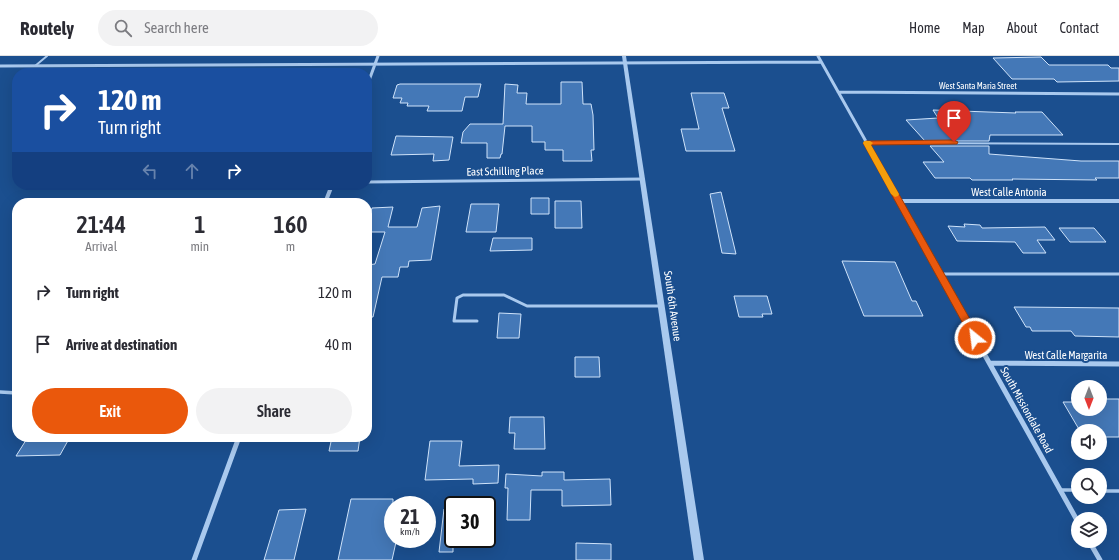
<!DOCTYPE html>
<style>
:root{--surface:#fff;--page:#f2f2f3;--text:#2b2b33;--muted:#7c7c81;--line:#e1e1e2;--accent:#ea580c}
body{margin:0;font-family:"Asap Condensed",sans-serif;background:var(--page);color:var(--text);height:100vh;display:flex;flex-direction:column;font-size:15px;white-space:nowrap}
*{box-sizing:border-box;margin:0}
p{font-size:13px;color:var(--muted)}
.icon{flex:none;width:22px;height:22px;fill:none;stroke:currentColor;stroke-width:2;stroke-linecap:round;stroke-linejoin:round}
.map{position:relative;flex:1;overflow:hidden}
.drawer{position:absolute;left:12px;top:142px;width:360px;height:244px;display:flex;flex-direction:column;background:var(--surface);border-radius:16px;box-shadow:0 4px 16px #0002}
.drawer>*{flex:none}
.hud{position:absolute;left:12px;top:12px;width:360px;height:122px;border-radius:16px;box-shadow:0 4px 16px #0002;background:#1a4fa0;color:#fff;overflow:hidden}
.needle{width:26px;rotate:180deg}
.controls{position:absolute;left:1071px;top:324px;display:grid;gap:8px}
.controls a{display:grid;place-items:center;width:36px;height:36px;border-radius:50%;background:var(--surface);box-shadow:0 4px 16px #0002;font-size:20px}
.speed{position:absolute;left:384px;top:440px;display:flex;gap:8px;font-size:20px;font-weight:700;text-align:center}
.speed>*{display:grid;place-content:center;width:52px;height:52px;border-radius:50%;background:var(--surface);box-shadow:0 4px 16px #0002;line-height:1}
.speed small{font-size:10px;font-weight:400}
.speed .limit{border:2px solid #111;border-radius:6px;background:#fff;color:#111}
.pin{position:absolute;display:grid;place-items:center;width:34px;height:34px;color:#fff;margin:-41px -17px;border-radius:50% 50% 50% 0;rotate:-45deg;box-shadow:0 0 4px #0007}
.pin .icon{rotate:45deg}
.me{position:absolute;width:44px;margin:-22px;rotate:331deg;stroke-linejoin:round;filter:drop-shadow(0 0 3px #0008)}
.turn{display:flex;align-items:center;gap:14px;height:84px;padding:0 20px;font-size:18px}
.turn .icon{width:52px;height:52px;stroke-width:2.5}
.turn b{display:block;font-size:28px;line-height:34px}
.lanes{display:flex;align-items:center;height:38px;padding:0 20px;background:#0003;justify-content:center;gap:20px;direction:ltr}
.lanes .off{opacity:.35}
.eta{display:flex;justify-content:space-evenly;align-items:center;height:68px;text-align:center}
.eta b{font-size:24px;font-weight:600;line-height:28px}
.action{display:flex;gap:8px;margin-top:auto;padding:8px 20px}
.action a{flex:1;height:46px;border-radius:24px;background:var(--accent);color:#fff;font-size:16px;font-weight:600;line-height:46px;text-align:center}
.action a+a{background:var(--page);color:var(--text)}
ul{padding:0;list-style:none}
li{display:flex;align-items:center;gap:12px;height:52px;padding:0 20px}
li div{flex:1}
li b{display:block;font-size:15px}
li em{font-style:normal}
header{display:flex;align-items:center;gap:24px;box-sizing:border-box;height:56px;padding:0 20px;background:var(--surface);border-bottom:1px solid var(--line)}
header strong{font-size:19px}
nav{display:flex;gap:22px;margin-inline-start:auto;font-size:14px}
.search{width:280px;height:36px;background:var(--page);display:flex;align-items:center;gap:10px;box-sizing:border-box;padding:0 14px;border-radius:22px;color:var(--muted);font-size:15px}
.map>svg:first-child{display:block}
</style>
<header>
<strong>Routely</strong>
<div class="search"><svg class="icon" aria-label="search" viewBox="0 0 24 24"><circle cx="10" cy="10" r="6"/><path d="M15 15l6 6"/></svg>Search here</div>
<nav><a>Home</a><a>Map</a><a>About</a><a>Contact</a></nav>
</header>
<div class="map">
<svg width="1119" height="504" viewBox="0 0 1119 504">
<rect width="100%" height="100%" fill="#1b4f8f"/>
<!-- building -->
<path fill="#4478b7" stroke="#cfe3fa" d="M1041 1 1049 9H1108L1111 12H1119V25L1057 26 1054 23H1012L993 2Z
M561 26H582L583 48H591L593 59 594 94H591L592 105H563V94H545V86H532V70H505L502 98H501L500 102H487V87H461L463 76 470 68H503L505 28 518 29 517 37H527L526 48H561Z
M400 28H481L478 41H465L462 55H427L429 50H407L408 47H400L402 42H393L397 29Z
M691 37H724L729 52H722L735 95H686L681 73H699Z
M933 54 1016 57 1015 56H1042L1063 79H990L989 85H925L906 64 938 62Z
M396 80 453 81 449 104 433 105 434 98 391 99Z
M930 90H989V98L1081 105H1119V122H1095L1097 124 1012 123 1013 124H972L970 122H935L923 106H944Z
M721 136 736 198 722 197 710 138Z
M531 142H549V158H531Z
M555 145H581L582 172H555Z
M471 148H499L496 176H466Z
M440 150 431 204 409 205 408 211H400L398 221H382L373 261H367V209L375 208 385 176H367V169L372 152 393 151 388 171H417L422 152Z
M964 168 980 169 982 172 1045 171 1055 184H1037L1046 197H1023L1015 186 957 185 948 170 965 171Z
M1059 172H1094L1106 186H1070Z
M493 182H532V194L490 195Z
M842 205 895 206 912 245H916L923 260H864Z
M734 240H767L772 258H762L763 261H739Z
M1014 251 1119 252V281L1075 280 1071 275H1032L1030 271H1026Z
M499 257 521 258 519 282H497Z
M575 301H599L600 321H575Z
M1074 342H1078V353H1100V343H1119V381H1100V375H1080L1063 346H1075Z
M510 361H544L545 393H514L515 377H509Z
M28 381H70L60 399 16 400Z
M332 381H360L358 395H329Z
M430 385H462L459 410 499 409 498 427 473 428V423L425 424Z
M542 416H564V424L610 423 611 449 562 450V434H531L530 464H507L508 432H505L506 418 542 420Z
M351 443H393V486H396L392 504H338Z
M306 453 294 504H264L279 454Z
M444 453 453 454V496H439Z
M576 487 611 488V504H576Z"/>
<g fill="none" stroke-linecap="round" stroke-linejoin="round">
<!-- service-far2 -->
<path stroke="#a9c9ee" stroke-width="2" d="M35 10 47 0
M866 87 1119 88"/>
<!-- service-far1 -->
<path stroke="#a9c9ee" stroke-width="3" d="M940 218H1119
M477 265H454L457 242 463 239H504L527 250H661"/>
<!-- service -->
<path stroke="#a9c9ee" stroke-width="3.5" d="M0 336 17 337
M1060 434H1078
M1100 435H1119"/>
<!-- minor-far2 -->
<path stroke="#a9c9ee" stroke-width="3" d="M818 0 891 130
M0 10 821 6
M367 30 378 0
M838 36 1119 38
M367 126 643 123"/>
<!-- minor-far1 -->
<path stroke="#a9c9ee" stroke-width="4" d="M890 129 983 295
M899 145H1119
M325 147 332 129"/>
<!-- minor -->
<path stroke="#a9c9ee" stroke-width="5" d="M982 294 1078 466
M990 307 1119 308
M1089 485 1100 504
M194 504 239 381"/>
<!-- tertiary -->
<path fill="#a9c9ee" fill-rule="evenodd" d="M622 0H626L704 504H694Z"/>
</g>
<!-- route -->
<path fill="#ea580c" stroke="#983908" d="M954 84 958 86 957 88 871 89 979 279 980 282 979 284H972L863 87 866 85Z"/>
<!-- slow -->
<path fill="#f59e0b" d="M864 85H870L873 87 871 89 899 138 898 140 895 141 891 138 863 87Z"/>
<g text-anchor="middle" stroke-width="4" stroke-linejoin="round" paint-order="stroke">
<!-- far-street labels -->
<g font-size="9" fill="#fff" stroke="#1b4f8f">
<text x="978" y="33">West Santa Maria Street</text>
</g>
<!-- street labels -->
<g font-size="11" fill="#fff" stroke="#1b4f8f">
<text transform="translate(505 115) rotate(-1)" y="4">East Schilling Place</text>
<text x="1009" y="140">West Calle Antonia</text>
<text transform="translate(673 250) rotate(82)" y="4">South 6th Avenue</text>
<text x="1066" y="303">West Calle Margarita</text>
<text transform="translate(1027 354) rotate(61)" y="4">South Missiondale Road</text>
</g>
</g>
</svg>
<div class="controls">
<a><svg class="needle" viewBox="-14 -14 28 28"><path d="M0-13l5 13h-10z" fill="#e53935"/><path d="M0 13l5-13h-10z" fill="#7c7c81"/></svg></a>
<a><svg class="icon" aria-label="sound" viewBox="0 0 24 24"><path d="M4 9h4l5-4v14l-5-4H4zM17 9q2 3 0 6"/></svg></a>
<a><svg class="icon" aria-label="search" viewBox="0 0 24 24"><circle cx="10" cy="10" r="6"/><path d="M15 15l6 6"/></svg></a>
<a><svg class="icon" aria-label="layers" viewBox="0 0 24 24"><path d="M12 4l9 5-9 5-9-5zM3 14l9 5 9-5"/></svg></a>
</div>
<div class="speed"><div>21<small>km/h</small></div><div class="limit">30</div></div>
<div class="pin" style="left:954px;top:86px;background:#d93025"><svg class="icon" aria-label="arrive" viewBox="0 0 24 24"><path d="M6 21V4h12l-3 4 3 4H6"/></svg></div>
<svg class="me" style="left:975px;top:282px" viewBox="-20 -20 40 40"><circle r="17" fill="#ea580c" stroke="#fff" stroke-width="3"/><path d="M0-11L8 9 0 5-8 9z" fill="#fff"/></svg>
<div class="hud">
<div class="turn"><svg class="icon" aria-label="right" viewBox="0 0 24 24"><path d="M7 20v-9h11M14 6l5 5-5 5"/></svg><div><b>120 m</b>Turn right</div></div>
<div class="lanes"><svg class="icon off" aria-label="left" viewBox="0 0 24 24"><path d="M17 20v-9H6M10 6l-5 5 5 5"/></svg><svg class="icon off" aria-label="ahead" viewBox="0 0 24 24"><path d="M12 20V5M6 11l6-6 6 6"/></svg><svg class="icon" aria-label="right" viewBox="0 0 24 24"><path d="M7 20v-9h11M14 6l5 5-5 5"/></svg></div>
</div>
<section class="drawer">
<div class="eta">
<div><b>21:44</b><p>Arrival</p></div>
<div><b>1</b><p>min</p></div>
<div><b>160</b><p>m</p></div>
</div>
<ul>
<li><svg class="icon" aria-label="right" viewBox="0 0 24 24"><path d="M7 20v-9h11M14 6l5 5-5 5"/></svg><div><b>Turn right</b></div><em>120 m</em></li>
<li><svg class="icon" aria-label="arrive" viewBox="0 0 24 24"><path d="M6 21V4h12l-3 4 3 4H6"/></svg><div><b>Arrive at destination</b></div><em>40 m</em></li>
</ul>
<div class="action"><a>Exit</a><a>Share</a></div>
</section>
</div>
